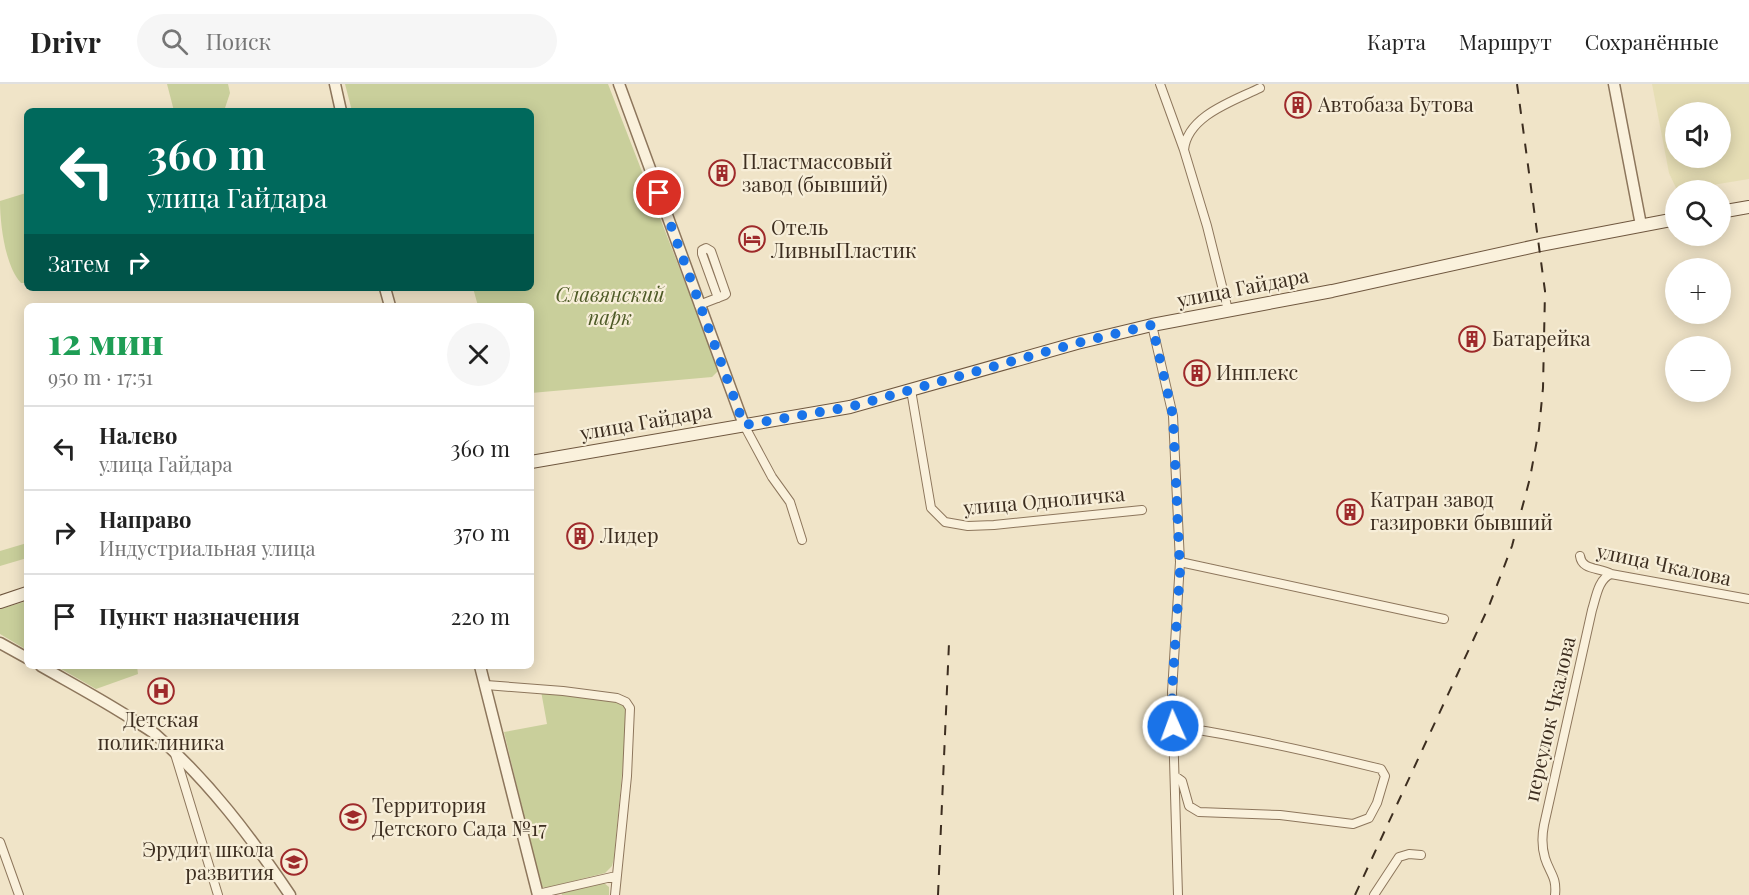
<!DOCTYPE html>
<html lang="ru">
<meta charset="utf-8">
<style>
:root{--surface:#fff;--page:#f6f6f6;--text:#222;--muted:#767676;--line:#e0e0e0}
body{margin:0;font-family:"Playfair Display",serif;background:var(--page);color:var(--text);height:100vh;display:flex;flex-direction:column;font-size:22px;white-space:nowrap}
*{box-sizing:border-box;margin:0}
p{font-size:20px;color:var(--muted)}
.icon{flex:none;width:33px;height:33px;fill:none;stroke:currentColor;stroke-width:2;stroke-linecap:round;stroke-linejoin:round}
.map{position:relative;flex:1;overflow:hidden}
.panel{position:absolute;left:24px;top:219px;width:510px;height:366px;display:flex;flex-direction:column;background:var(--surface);border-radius:9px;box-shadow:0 3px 15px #0003}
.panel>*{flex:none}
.hud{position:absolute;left:24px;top:24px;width:510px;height:183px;border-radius:9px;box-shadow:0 3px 15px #0003;background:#00695c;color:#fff;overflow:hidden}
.tools{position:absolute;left:1665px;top:18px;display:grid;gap:12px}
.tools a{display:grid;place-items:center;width:66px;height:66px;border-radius:50%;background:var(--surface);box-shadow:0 3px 15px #0003;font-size:30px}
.pin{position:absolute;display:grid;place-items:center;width:51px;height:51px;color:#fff;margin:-26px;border:3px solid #fff;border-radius:50%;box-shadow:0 2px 6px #0007}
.me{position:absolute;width:66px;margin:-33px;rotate:358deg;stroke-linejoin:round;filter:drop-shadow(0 0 4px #0008)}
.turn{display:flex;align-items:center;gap:21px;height:126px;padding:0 24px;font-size:27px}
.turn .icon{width:78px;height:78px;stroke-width:2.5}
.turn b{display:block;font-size:42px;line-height:51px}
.then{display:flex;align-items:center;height:57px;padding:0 24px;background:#0003;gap:12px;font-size:22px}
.round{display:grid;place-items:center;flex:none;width:63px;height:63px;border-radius:32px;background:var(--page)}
.headline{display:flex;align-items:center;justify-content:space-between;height:102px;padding:0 24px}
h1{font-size:36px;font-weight:800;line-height:45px;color:#1e9e55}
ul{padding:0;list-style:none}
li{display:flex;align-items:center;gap:18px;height:84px;padding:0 24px;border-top:2px solid var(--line)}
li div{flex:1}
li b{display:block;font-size:22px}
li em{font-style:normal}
header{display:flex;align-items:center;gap:36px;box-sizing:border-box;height:84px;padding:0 30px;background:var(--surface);border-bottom:2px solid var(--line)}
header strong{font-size:28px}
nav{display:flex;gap:33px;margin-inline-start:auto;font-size:21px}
.search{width:420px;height:54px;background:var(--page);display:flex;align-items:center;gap:15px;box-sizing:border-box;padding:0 21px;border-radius:33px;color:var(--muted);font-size:22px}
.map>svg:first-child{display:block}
</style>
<header>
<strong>Drivr</strong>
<div class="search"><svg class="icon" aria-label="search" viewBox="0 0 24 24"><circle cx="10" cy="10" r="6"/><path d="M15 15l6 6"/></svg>Поиск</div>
<nav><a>Карта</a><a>Маршрут</a><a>Сохранённые</a></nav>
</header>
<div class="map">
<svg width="1749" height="811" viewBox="0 0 1749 811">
<rect width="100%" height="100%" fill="#f0e4c8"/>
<!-- farmland -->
<path fill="#e6deb5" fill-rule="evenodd" d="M1652 0H1749V95L1694 104H1676L1669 89ZM1676 28H1720V74H1676Z"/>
<!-- green -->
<path fill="#c9cf9b" d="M167 0H228L230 9 225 24 220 27H174Z
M345 0H608L719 286 712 293 531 309V222H478L473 204H531V27H352Z
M26 109 27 199H21C5 182 0 140 0 117Z
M27 459V474L0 482V467Z
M27 517V566L0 550V525Z
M56 582H137L138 590 96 605Z
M541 607 618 616 628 627 614 774 612 782 605 789 546 804 541 803 504 648 547 640Z
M604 799 609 803V811H562L561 808Z"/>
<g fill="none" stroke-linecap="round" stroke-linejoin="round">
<!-- minor casing -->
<g stroke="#8d765c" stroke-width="10">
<path id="minor" d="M1160 0 1184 66
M699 221 725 211 726 210 711 167 706 164 702 166V170L718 214
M1228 226 1207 142 1184 66C1187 32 1233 17 1260 4
M1152 241 1173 332 1180 478 1172 608 1178 811
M911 306 931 424 945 438 968 442 994 441 1142 426
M744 341 772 393 790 418 802 456
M1580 472C1582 487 1600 483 1611 490L1749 515
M1180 478 1444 535
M486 601 563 607 617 614 626 618 630 624 627 692 615 811
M1173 642C1243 652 1312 668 1381 685L1385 692 1377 719 1369 734 1353 740 1280 731 1199 728 1189 722 1182 697 1175 692
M175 670 218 811
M0 758 19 811
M538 810 616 792
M1374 811 1399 773 1409 770 1421 771
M1555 811C1557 793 1550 790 1545 774 1542 764 1542 751 1544 741L1592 526C1596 514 1598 495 1611 490"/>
</g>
<!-- tertiary casing -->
<g stroke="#8d765c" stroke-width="13">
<path id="tertiary" d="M335 0 341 27
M619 0 744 341
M1614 0 1641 141
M385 204 390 222
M0 559 27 574
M41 582C69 598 97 613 124 630 134 637 146 643 155 650 208 696 251 753 290 811
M480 582 538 811"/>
</g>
<!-- secondary casing -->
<g stroke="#6f573f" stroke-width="14">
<path id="secondary" d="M1720 128 1749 123
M531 378 850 323 1077 259 1152 241 1332 207 1540 161 1676 135
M0 518 27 509"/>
</g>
<!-- minor -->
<use href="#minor" stroke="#faf1dc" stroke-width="8"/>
<!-- tertiary -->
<use href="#tertiary" stroke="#faf1dc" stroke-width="10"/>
<!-- secondary -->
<use href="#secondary" stroke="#faf1dc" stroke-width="12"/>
<!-- rail -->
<path stroke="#3d2e20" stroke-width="2" stroke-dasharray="10 10" stroke-linecap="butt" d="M938 811 949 559
M1355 811 1489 522 1512 462 1530 394 1539 345 1543 304 1545 207 1517 0"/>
</g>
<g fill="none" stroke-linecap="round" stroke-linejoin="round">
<!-- route -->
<path stroke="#1a73e8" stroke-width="10" stroke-dasharray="0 18" d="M659 109 744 341 850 323 1077 259 1152 241 1173 332 1180 487 1172 608 1173 642"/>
</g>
<!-- icons -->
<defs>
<g id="building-ring" transform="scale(1.35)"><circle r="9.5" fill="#f7eed8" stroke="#9e2a2b" stroke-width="1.5"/><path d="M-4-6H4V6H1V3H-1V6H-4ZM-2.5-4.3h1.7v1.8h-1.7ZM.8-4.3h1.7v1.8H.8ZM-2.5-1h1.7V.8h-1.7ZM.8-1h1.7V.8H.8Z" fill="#9e2a2b"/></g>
<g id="hotel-ring" transform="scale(1.35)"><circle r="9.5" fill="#f7eed8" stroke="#9e2a2b" stroke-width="1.5"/><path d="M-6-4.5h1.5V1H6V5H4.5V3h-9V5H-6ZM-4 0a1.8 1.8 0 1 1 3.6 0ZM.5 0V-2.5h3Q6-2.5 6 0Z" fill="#9e2a2b"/></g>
<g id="hospital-ring" transform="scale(1.35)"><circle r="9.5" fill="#f7eed8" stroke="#9e2a2b" stroke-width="1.5"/><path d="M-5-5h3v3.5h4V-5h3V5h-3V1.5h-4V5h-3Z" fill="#9e2a2b"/></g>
<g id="school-ring" transform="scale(1.35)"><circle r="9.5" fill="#f7eed8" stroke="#9e2a2b" stroke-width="1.5"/><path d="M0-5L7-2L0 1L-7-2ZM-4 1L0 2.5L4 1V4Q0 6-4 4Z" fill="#9e2a2b"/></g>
</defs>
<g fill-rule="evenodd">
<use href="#building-ring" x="1298" y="21"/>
<use href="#building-ring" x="722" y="89"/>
<use href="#hotel-ring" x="752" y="155"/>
<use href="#building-ring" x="1472" y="255"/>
<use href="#building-ring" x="1197" y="289"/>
<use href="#building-ring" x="1350" y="428"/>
<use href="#building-ring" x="580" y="452"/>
<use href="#hospital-ring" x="161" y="607"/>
<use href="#school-ring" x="353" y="733"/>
<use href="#school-ring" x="294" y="778"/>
</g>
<g text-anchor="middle" stroke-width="4.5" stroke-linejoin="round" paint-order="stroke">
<!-- poi labels -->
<g font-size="20" fill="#3d2e20" stroke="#f7eed8" text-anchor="start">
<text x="1318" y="28">Автобаза Бутова</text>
<text x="742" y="85">Пластмассовый<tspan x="742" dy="23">завод (бывший)</tspan></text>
<text x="771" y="151">Отель<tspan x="771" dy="23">ЛивныПластик</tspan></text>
<text x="1492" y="262">Батарейка</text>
<text x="1216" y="296">Инплекс</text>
<text x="1370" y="423">Катран завод<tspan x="1370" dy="23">газировки бывший</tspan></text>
<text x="600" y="459">Лидер</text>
<text x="161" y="643" text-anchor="middle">Детская<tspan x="161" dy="23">поликлиника</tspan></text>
<text x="372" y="729">Территория<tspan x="372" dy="23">Детского Сада №17</tspan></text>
<text x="274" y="773" text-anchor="end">Эрудит школа<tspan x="274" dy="23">развития</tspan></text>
</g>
<!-- street labels -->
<g font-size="20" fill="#3d2e20" stroke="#f7eed8">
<text transform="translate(1243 204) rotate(-11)" y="7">улица Гайдара</text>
<text transform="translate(646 338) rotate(-10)" y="7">улица Гайдара</text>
<text transform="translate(1044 417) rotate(-5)" y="7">улица Одноличка</text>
<text transform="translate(1664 481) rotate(12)" y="7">улица Чкалова</text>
<text transform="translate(1550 635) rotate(-77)" y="7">переулок Чкалова</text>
</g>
<!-- park labels -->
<g font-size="20" font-style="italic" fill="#4d5a26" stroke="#f7eed8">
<text x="610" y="218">Славянский<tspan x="610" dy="23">парк</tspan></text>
</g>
</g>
</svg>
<div class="tools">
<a><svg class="icon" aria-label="sound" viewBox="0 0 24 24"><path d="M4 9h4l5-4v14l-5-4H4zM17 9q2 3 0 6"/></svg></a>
<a><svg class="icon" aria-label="search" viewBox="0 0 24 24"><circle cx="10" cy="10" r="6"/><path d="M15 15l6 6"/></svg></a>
<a>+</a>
<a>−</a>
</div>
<div class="pin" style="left:659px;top:109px;background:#d93025"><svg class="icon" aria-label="arrive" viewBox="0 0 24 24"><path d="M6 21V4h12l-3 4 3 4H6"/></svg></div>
<svg class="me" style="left:1173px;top:642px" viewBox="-20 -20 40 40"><circle r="17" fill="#1a73e8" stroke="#fff" stroke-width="3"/><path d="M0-11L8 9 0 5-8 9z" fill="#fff"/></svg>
<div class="hud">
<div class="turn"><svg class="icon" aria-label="left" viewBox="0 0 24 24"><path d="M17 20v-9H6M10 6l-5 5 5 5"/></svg><div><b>360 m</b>улица Гайдара</div></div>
<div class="then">Затем<svg class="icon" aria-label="right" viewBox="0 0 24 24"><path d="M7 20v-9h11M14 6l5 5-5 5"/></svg></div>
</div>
<section class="panel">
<div class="headline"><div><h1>12 мин</h1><p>950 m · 17:51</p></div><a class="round"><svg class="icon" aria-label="close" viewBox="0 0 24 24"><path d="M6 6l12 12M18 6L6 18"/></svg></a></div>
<ul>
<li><svg class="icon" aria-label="left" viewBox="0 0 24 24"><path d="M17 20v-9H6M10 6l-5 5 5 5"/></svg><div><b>Налево</b><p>улица Гайдара</p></div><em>360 m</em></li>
<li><svg class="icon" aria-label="right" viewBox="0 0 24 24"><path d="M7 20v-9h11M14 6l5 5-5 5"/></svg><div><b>Направо</b><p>Индустриальная улица</p></div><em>370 m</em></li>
<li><svg class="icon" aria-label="arrive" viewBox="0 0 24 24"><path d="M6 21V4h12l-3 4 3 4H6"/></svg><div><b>Пункт назначения</b></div><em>220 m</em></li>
</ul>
</section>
</div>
